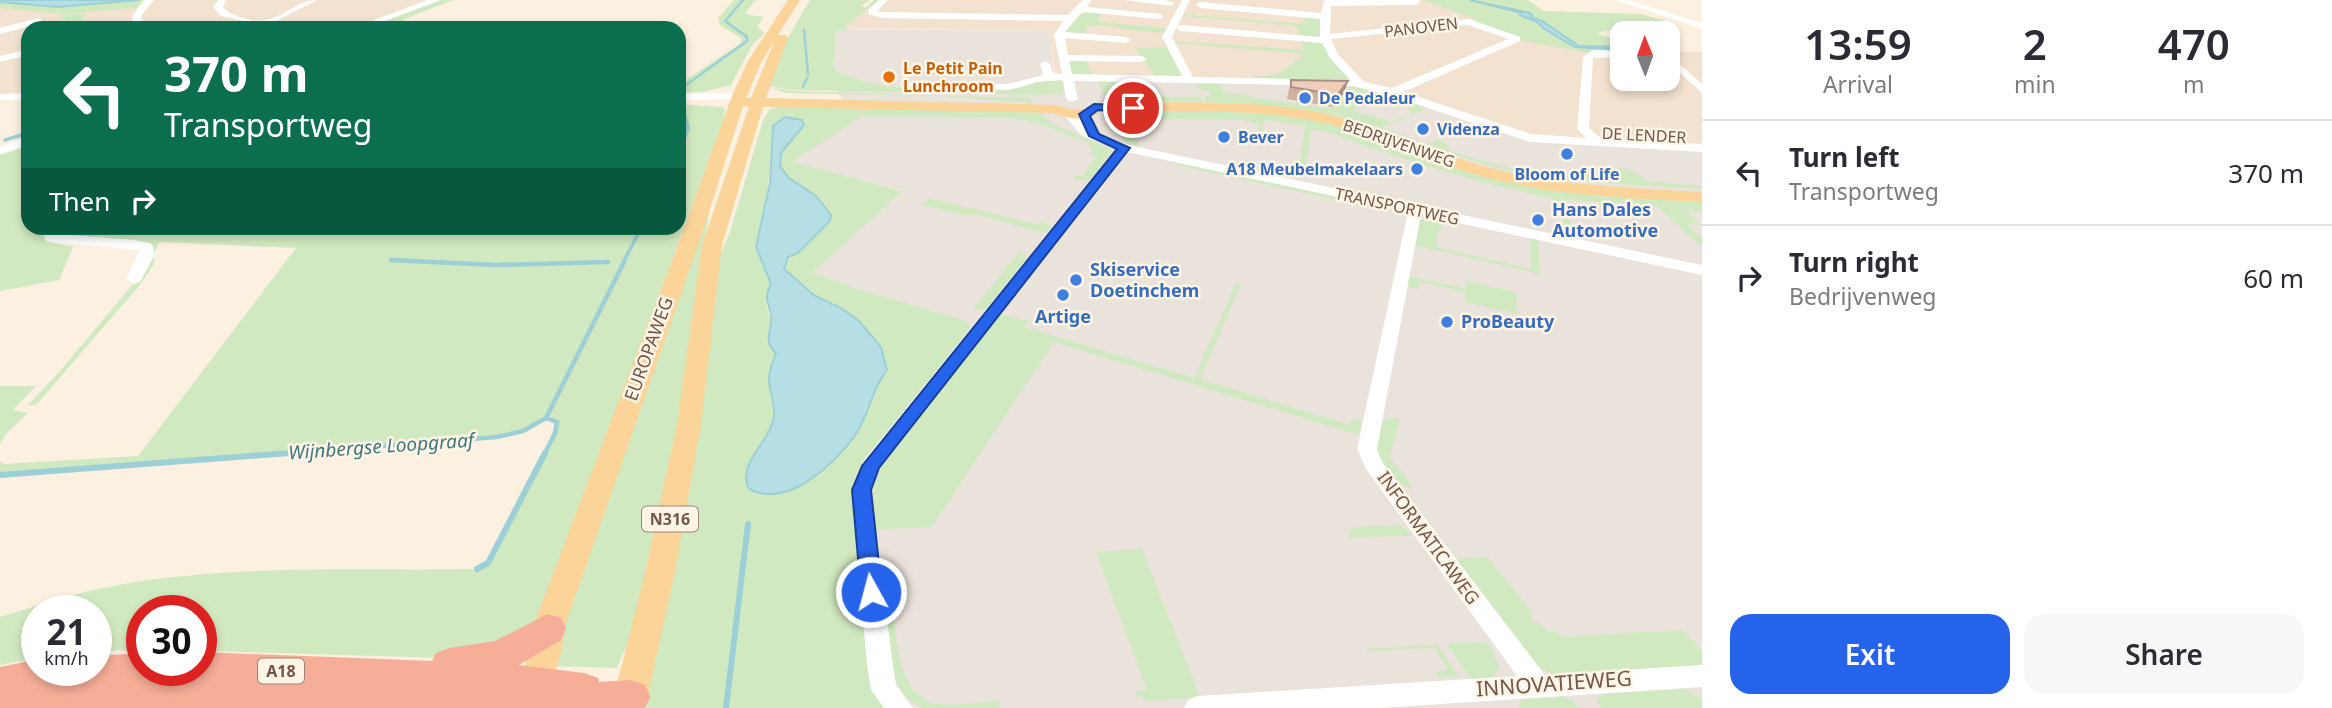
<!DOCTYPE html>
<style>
:root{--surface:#fff;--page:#f7f7f7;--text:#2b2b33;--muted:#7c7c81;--line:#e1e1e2;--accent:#2563eb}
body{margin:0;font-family:"Noto Sans",sans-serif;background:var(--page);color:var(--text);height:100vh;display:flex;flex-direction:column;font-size:26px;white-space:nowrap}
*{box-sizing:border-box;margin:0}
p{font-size:23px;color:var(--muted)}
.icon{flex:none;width:38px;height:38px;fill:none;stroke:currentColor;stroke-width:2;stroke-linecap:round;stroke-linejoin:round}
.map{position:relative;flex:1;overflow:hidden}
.sheet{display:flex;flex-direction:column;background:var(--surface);width:630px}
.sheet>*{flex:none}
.banner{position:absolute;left:21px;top:21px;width:665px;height:214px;border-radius:21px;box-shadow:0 4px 10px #0003;background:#0b6e4f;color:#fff;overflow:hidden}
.needle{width:46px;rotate:359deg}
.fabs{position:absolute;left:1610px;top:21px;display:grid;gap:14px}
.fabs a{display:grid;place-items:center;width:70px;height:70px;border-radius:14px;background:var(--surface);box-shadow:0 4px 10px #0003;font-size:35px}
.speed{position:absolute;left:21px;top:595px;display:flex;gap:14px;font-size:35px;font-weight:700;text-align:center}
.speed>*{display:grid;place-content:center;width:91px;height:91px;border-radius:50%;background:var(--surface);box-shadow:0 4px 10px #0003;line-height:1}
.speed small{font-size:18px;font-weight:400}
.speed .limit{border:10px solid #d22;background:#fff;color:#111}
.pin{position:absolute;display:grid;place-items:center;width:60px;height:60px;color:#fff;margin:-30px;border:4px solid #fff;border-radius:50%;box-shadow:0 2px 7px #0007}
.me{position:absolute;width:77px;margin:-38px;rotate:353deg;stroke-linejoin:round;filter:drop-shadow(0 0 5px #0008)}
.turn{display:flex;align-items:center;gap:24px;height:147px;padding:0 28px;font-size:32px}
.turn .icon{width:91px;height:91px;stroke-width:2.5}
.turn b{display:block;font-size:49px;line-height:60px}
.then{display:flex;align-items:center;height:66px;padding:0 28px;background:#0003;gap:14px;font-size:26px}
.eta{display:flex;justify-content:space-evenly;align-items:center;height:119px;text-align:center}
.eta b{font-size:42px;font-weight:600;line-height:49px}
.cta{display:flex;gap:14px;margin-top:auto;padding:14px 28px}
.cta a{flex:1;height:80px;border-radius:21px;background:var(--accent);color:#fff;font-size:28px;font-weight:600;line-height:80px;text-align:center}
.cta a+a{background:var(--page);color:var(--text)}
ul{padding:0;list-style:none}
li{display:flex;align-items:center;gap:21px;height:105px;padding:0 28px;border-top:2px solid var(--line)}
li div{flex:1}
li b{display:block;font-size:26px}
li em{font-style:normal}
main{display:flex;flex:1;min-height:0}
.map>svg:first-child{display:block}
</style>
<main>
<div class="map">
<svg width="1702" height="708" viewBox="0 0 1702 708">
<rect width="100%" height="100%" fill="#fcf1e1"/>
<!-- residential -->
<path fill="#f3e2cf" d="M0 0H450L372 28H28V94L0 96Z
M874 0H1498L1578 47 1622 49V79H1668V51L1702 52V146L1537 137 1055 75 1050 31 842 28Z"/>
<!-- industrial -->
<path fill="#eae3dc" d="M835 29 1050 31 1054 77 1303 82 1373 88 1537 141 1702 151V708H719L864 291 812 273 901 190 791 163 858 118 825 77Z"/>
<!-- green -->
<path fill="#d1e9c0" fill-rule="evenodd" d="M139 0H147L134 8 63 14H86L79 26 59 16 62 14 0 8V2L57 7Z
M442 0H453L402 20 422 23 438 21 478 28H419L421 27 397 21 379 27 370 25Z
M734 0H761L755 1 745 14 764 17 757 27 765 33 753 44 731 85 702 92 679 93V84L741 43V38L720 25 718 18Z
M810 0H870L861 6 866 7 874 0H880L843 28H851L836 32 833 64 836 71C891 97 959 88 1018 89 1034 83 1049 74 1064 84L1063 93 1041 95 793 90 770 86 784 44Z
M1423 0H1470L1513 13 1518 12 1476 0H1528L1544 11 1641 14 1666 21 1596 33 1622 42V47L1579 46 1542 21 1529 17 1532 15 1520 13 1521 16 1537 22 1575 47 1622 50V53H1588L1522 41 1477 22V20Z
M1087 11 1102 12 1098 22 1166 28 1174 18 1166 33 1129 30 1107 25 1112 27 1087 25 1084 36 1064 32 1076 18Z
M1181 14 1305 24 1304 15 1320 19 1321 37 1299 36 1297 26 1181 16 1172 35 1174 41 1303 50 1300 39 1325 43 1350 80 1255 79 1252 76C1281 77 1283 71 1304 54L1174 43 1170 35Z
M1162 35H1165L1184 77 1070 74 1068 61 1086 60 1092 74 1154 75 1135 47 1166 48Z
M1098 81H1141L1148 96 1200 97 1203 102 1110 100 1103 94Z
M1194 82H1224L1225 84 1220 85 1227 94H1241L1240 91 1252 97 1334 108 1350 87 1322 86 1353 85 1391 96 1384 100 1362 94 1355 105 1359 107 1352 110 1392 122 1412 113 1406 105 1411 102 1428 108 1382 127 1428 144 1438 139 1451 147 1447 150 1508 168 1547 175H1616L1611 168 1628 169 1648 181 1702 186V189C1637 185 1570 184 1506 170 1454 158 1406 134 1354 120 1305 107 1256 104 1206 102L1204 97 1214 93 1198 88Z
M770 87 795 91 1030 98 1032 103 937 96 786 93Z
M679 104 722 107 725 109 724 120 545 604 532 625 522 634 448 658 201 651V611H142V650L96 651V611H37V658L0 665V617C39 605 78 592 119 585 236 564 359 571 477 569L488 563 555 433 557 423 546 418 525 432 479 439 0 475V462L4 464 138 456 296 248 159 242 154 254V264L140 285 36 405H28L59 372 145 270 149 249 54 236 49 228H679Z
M782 106 951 111H1040L1050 123 1113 150 1089 180H1077L1072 176H1082L1098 156 1090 154 1093 148 1086 142 1031 121 1011 118 862 116 792 162 902 191 813 273 864 291 966 321 971 327 856 473 852 485 868 676 874 691 887 708H643L718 260 730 232 763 120 770 109ZM785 117 802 120 803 124 781 153 778 185 830 221 798 253 770 254 801 297 873 337 755 452 770 428 776 408 768 378 776 354 768 332 771 323 766 304 771 284 762 259 773 126Z
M1110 110 1258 112 1324 121 1495 177 1702 200V212L1685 211 1702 225 1687 224 1702 238V247L1658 207 1560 199 1574 229 1565 227 1552 198C1491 186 1435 169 1377 150 1354 143 1335 132 1311 129L1305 172 1299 171 1305 126 1265 120 1261 133H1258L1259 124 1242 120 1157 119 1155 116H1142L1134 119 1136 125 1131 127 1140 146 1124 143Z
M28 144V228H43L46 241 73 247 59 280 0 291V153Z
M1153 156 1371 204 1370 207 1185 167Z
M929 198 1039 225 1043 221 1052 227 1048 232H1041L978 215 959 214 922 205Z
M711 201 669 481 629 640 617 668 547 666Z
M1429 218 1443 219 1441 231 1438 230 1436 247 1531 269V238L1538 239 1540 274 1414 245 1419 221Z
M1019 252 1026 255 1027 259 986 310H972Z
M1409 276 1466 289 1467 281 1516 292 1517 314 1465 302V292L1420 282 1418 289 1407 287Z
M1236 283 1241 284 1200 379 1350 425 1351 419 1362 420 1359 435 1054 342 932 527 875 530 870 497 873 479 998 314 1028 321 1024 327 1194 378Z
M0 386H36L13 410 28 413 6 434 0 444Z
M1390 418 1400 419 1390 457 1414 488 1398 485 1375 454 1382 421Z
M1400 525 1410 533 1408 536 1348 538 1352 527Z
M1142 549 1199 695 1196 698 1147 701 1133 692 1147 690 1096 552Z
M1487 557 1534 614H1529L1532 622 1541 624 1548 632H1558L1562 637 1682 630 1702 650V668L1558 676 1538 667 1449 559Z
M894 616C898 650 899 703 946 705 964 705 982 702 1000 700L999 708H922C888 693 890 652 885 620Z
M1481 642 1491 646 1499 666C1494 681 1486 681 1472 681L1447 644Z
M1437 644 1459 677 1443 676 1441 680 1433 671 1448 670 1435 648 1366 651 1365 649Z
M1685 689 1702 699V708H1601L1596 699 1605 694Z
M1562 697 1570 699 1580 708H1519L1521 700Z"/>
<!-- water -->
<path fill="#b6dfe5" stroke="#9ccfd6" stroke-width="2" d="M0 0H139L57 7 0 2Z
M1470 0 1530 13 1532 15 1530 17 1542 21 1579 46 1622 47V50L1575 47 1543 28 1537 22 1520 15 1521 13Z
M785 117 802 120 804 125 781 153 780 166 789 178 816 196 831 215 830 221 798 253 788 257 784 269 815 296 841 308 859 321 881 347 887 370C871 390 869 416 854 437 832 466 787 509 749 489 738 468 761 448 770 429 779 409 771 401 769 381 768 372 773 362 776 354 765 342 769 337 771 323 773 305 761 304 771 284L756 247 770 183 773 126Z"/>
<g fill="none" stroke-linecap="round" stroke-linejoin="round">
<!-- stream-far3 -->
<path stroke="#9ccfd6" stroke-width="2.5" d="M804 30 808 74
M803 87 807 78
M679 90 747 41V37L725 21 743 0
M679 112 681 114"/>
<!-- stream-far2 -->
<path stroke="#9ccfd6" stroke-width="3.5" d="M679 112 685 116 688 128 679 151
M5 140 28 133
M391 260 419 261
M624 261 641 228"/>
<!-- stream-far1 -->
<path stroke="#9ccfd6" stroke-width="4.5" d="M391 260 496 265 608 262
M266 455 497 437 523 431 546 418 625 260
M544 455 555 433 557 422 546 418"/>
<!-- stream -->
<path stroke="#9ccfd6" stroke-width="6" d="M0 475 290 453
M477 569 488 563 545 453
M726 708 748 524"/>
<!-- minor -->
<path fill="#fff" fill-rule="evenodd" d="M144 0H154L141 16 144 28H134L132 16Z
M218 0H226L223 7C230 16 253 22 265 20 284 17 297 0 317 0L263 28H251L256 24 221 16 213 7Z
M428 0H441L366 28H352Z
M879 0H888L877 11 882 12 1068 15 1083 0H1092L1087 7 1162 14V18L1159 19 1082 12 1065 32 1126 37 1131 40 1126 43 1065 38 1068 55 1142 56 1147 59 1142 62 1069 61 1072 74 1182 76 1162 37 1182 0H1190L1177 27 1181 25 1320 37V19L1200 8 1196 5 1200 2 1321 13 1324 0H1419L1420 2 1416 5 1331 6 1330 34 1469 19 1520 37V41L1403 92 1531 134 1586 138 1577 129 1583 57 1593 50 1622 51V57L1593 58 1589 128 1601 138 1702 144V152L1530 142 1386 94 1352 86 1074 81 1078 99 1072 102 1066 99 1063 80 1037 82 1009 90 905 88 901 87V83L1008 84 1043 75 1040 64 1045 61 1050 64 1053 73 1062 74 1054 35 1063 21 882 18 868 14V10ZM1468 25 1508 39 1392 88 1364 82 1338 54 1331 39ZM1176 28 1181 31 1322 43 1330 58 1350 80 1193 77 1172 37Z
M1125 0H1166L1175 3 1171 6Z
M1615 0H1628L1702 23V29Z
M38 18 41 19V23L0 34V28Z
M28 49V55L0 62V56Z
M1668 54 1702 84V93L1668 62Z
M28 93V99L0 100V94Z
M679 94 739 93 745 96 739 99 679 100Z
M1065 112H1073L1089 129 1128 145 1702 265V275L1421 215 1377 449 1382 462 1545 675 1702 665V687L1379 708H1184L1188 700 1197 696 1517 676 1366 469 1357 449 1408 212 1127 152 880 467 872 490 874 519 893 665 896 685 913 708H884L871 690 867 665 852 490 864 460 1116 149 1081 135 1063 114Z
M28 137V145L0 155V147Z
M40 228H54L57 234 135 240 152 244 155 254 140 282 134 284 126 279 140 250 51 242 46 241Z"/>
<!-- major -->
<path fill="#fad499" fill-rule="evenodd" d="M788 0H800L778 35H786L788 38 766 98 1055 105 1070 109H1085L1094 103C1166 103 1241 99 1312 111 1374 122 1430 152 1490 168 1559 186 1631 188 1702 192V202C1628 198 1553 196 1481 176 1425 160 1372 132 1315 121 1244 107 1170 112 1098 112 1088 124 1066 118 1053 113L763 107 722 245 701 424 674 577 645 708H611L644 577 677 424 702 245 749 107 743 106 701 237 564 629 562 651 543 708H509L530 651 532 629 681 237 732 96 748 61ZM775 40 751 98H746L762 61Z"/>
<!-- highway -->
<path fill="#f6ae98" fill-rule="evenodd" d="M548 614 561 618 566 629 561 640 519 665 584 673 598 678 599 682 631 680 645 685 650 697 645 708H0V667L34 660H37V670H96V656L142 653V670H160L158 675H186L183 670H201V652L432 661 436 653 449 648 495 641Z"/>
</g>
<!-- wall -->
<path fill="#cfb19f" d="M1291 80 1344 93 1333 107 1287 99Z"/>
<!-- shaded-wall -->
<path fill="#a99082" d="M1348 81 1344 93 1333 107 1337 95Z"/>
<!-- building -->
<path fill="#f1ceb9" stroke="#a99082" stroke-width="2" d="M1291 80 1348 81 1337 95 1291 87Z"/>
<!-- route -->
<path fill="#2563eb" stroke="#184099" stroke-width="2" d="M1094 104 1137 106V110L1133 111 1098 110 1090 116 1099 134 1130 148 879 468 871 490 882 592 879 598 871 600 864 598 861 592 852 490 862 466 1117 149 1089 136 1079 114Z"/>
<!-- markers -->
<circle fill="#e8710a" stroke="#fff5e7" stroke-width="2.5" cx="889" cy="77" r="7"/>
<g fill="#3f7fe0" stroke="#fff5e7" stroke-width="2.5">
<circle cx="1305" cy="98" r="7"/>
<circle cx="1423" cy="129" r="7"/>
<circle cx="1224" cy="137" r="7"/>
<circle cx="1567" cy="154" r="7"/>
<circle cx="1417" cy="169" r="7"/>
<circle cx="1538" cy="220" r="7"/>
<circle cx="1076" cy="280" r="7"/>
<circle cx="1063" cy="295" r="7"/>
<circle cx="1447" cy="322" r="7"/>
</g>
<g text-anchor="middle" stroke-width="5" stroke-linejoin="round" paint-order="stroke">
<!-- far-street labels -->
<g font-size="16" fill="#725648" stroke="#fff5e7">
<text transform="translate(1421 27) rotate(-7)" y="6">PANOVEN</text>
<text transform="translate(1644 135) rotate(3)" y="6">DE LENDER</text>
<text transform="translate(1399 143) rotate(19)" y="6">BEDRIJVENWEG</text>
<text transform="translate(1397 206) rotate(12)" y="6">TRANSPORTWEG</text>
</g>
<!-- far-food labels -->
<g font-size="16" font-weight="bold" fill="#c56008" stroke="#fff5e7" text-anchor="start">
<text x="903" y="74">Le Petit Pain<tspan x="903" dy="18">Lunchroom</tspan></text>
</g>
<!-- far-shop labels -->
<g font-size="16" font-weight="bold" fill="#366cbe" stroke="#fff5e7" text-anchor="start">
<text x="1319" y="104">De Pedaleur</text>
<text x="1437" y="135">Videnza</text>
<text x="1238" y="143">Bever</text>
<text x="1403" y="175" text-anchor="end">A18 Meubelmakelaars</text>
<text x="1567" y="180" text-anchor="middle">Bloom of Life</text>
</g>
<!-- shield labels -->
<g fill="#fff5e7" stroke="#9c8678" stroke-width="2">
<rect x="642" y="506.5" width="56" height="25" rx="5"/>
<rect x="258" y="658.5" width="46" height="25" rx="5"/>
</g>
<g font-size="16" font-weight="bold" fill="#725648">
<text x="670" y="525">N316</text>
<text x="281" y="677">A18</text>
</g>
<!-- shop labels -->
<g font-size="18" font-weight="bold" fill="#366cbe" stroke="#fff5e7" text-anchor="start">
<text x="1552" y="216">Hans Dales<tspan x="1552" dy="21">Automotive</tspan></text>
<text x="1090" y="276">Skiservice<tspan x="1090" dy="21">Doetinchem</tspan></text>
<text x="1063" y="323" text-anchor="middle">Artige</text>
<text x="1461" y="328">ProBeauty</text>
</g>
<!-- street labels -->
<g font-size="18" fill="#725648" stroke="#fff5e7">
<text transform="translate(649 349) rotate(-70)" y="6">EUROPAWEG</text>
<text transform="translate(1428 538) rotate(54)" y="6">INFORMATICAWEG</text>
</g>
<!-- water labels -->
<g font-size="19" font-style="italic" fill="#3f767f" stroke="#fff5e7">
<text transform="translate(381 446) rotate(-4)" y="7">Wijnbergse Loopgraaf</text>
</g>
<!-- near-street labels -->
<g font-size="21" fill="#725648" stroke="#fff5e7">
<text transform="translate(1554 684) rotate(-4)" y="7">INNOVATIEWEG</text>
</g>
</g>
</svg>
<div class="fabs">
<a><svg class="needle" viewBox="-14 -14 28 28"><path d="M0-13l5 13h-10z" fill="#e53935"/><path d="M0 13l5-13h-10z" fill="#7c7c81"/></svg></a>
</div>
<div class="speed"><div>21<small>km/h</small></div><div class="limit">30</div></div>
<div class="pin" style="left:1133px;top:108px;background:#d93025"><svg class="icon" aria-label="arrive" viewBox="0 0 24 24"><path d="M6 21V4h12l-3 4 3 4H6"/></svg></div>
<svg class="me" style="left:871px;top:592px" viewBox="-20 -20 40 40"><circle r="17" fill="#2563eb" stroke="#fff" stroke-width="3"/><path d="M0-11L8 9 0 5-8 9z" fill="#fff"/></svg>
<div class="banner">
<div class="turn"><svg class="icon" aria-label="left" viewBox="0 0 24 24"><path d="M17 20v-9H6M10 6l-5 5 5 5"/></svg><div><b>370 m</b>Transportweg</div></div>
<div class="then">Then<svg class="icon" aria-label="right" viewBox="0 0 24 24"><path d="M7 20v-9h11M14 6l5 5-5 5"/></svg></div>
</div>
</div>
<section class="sheet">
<div class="eta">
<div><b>13:59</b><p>Arrival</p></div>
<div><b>2</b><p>min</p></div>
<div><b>470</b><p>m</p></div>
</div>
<ul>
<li><svg class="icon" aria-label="left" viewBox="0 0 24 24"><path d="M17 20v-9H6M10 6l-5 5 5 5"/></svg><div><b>Turn left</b><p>Transportweg</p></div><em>370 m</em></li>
<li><svg class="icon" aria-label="right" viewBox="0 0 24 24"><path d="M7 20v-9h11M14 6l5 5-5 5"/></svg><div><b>Turn right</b><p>Bedrijvenweg</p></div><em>60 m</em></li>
</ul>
<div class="cta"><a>Exit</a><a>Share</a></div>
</section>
</main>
